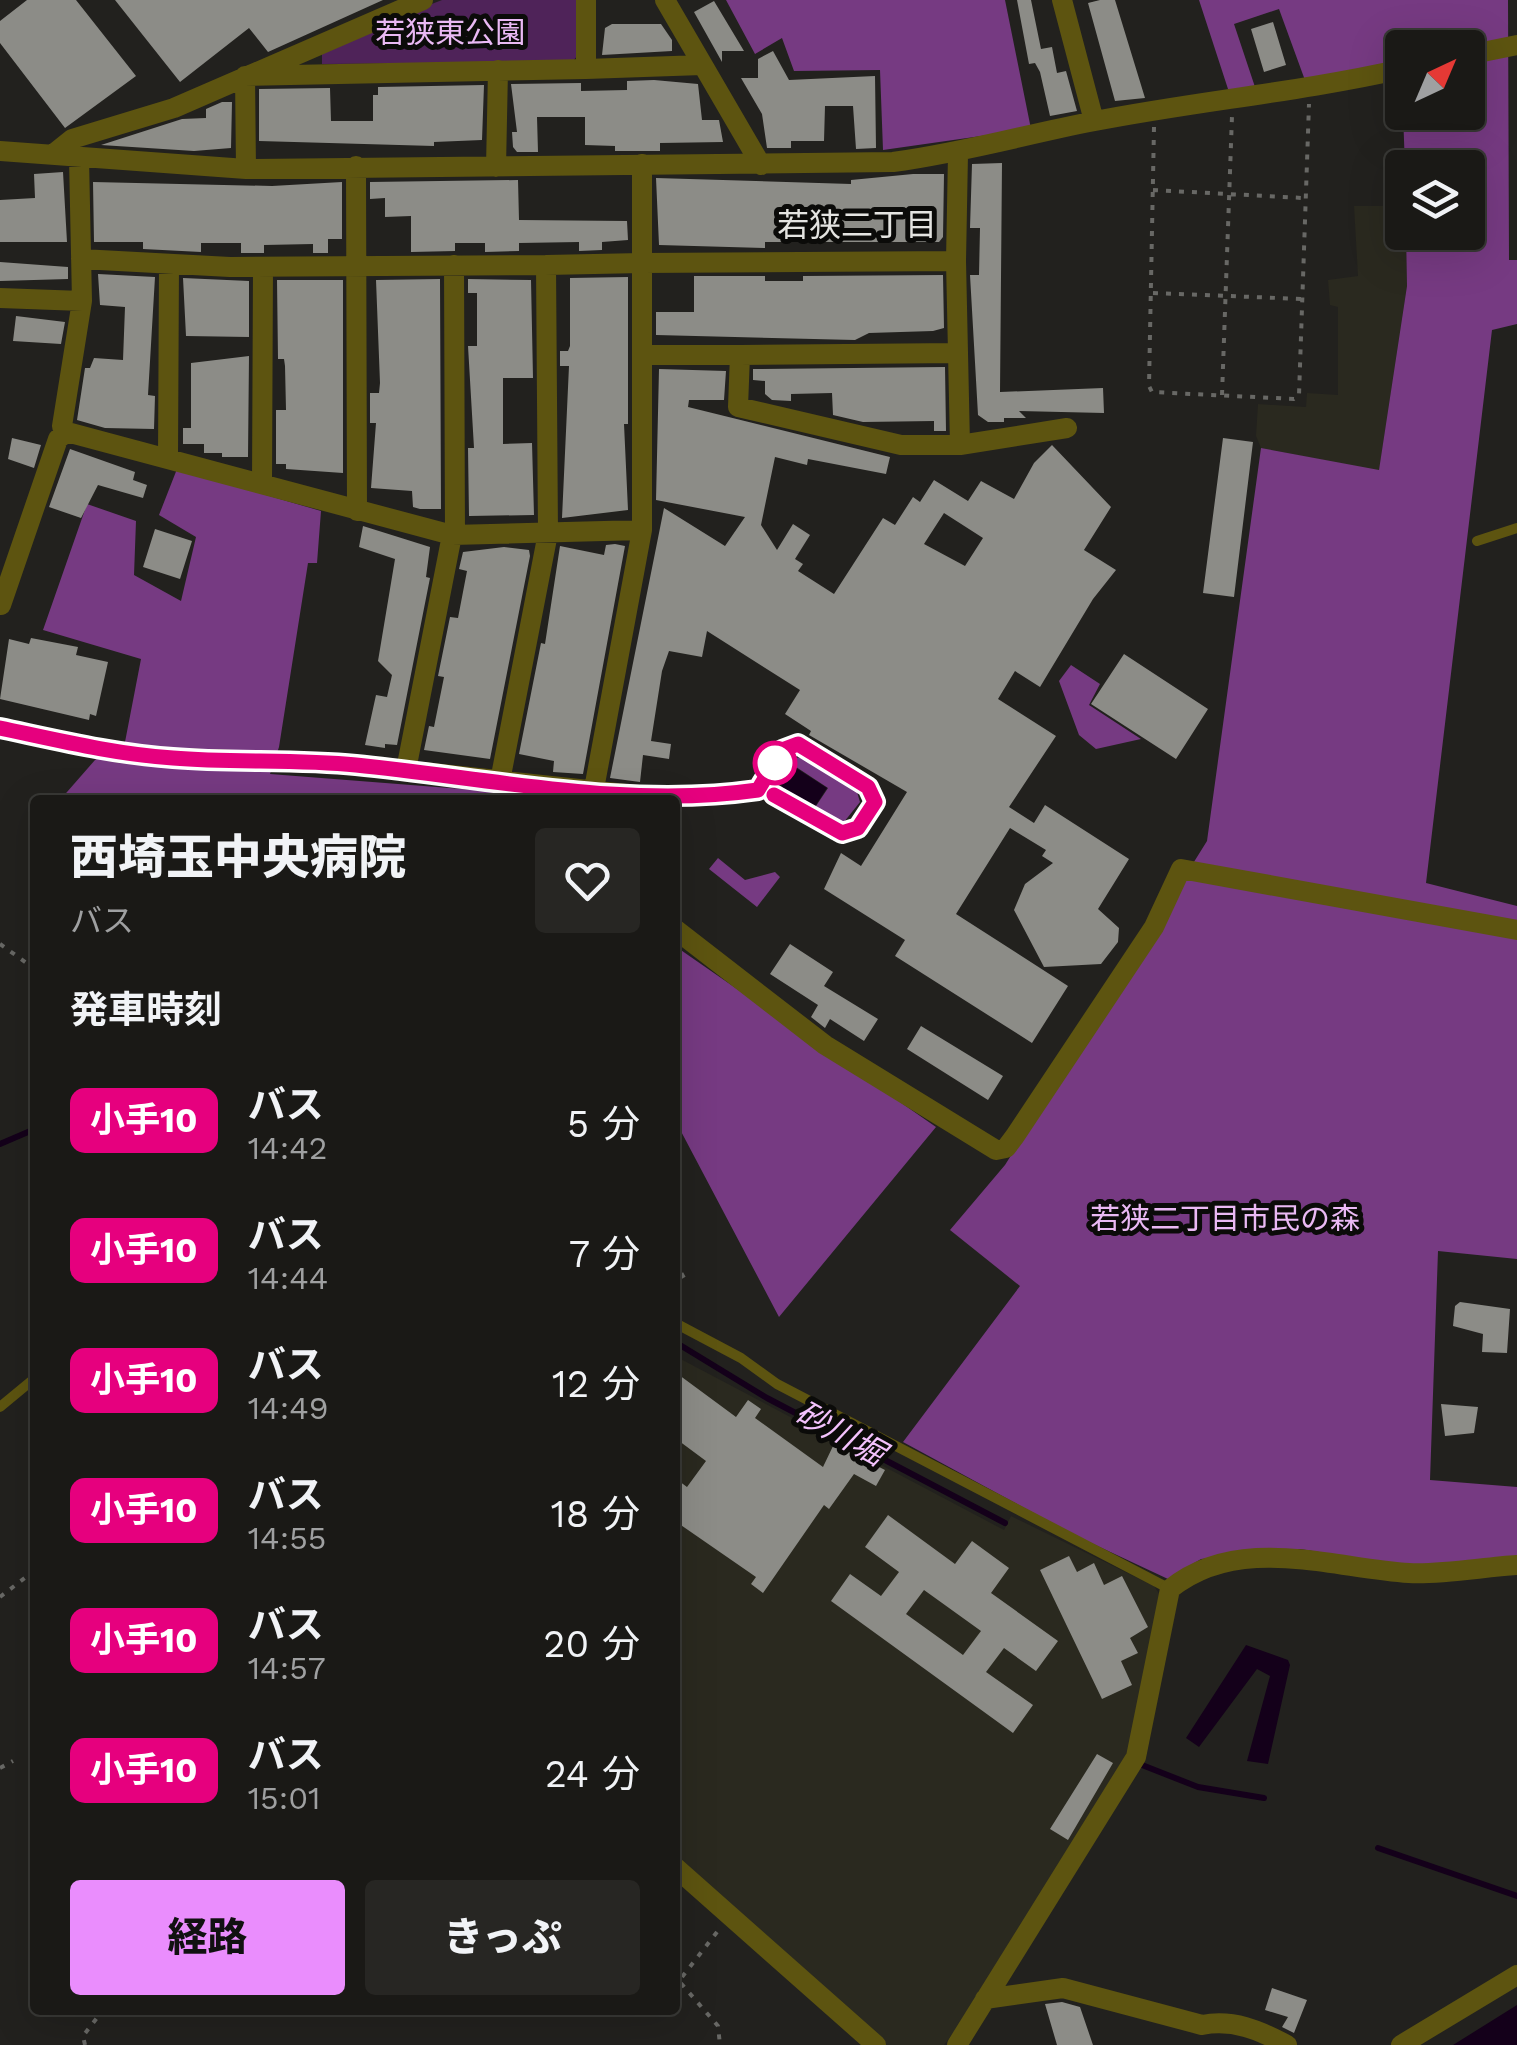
<!DOCTYPE html>
<html lang="ja">
<meta charset="utf-8">
<style>
body{margin:0;font-family:"Work Sans","Noto Sans JP",sans-serif;background:#272623;color:#f1f3f6;height:100vh;display:flex;flex-direction:column;font-size:38px;white-space:nowrap}
*{box-sizing:border-box;margin:0}
p{font-size:32px;color:#9fa0a1}
.icon{flex:none;width:55px;height:55px;fill:none;stroke:currentColor;stroke-width:2;stroke-linecap:round;stroke-linejoin:round}
.map{position:relative;flex:1;overflow:hidden}
.drawer{position:absolute;left:30px;top:795px;width:650px;height:1220px;display:flex;flex-direction:column;background:#1a1916;border-radius:10px;box-shadow:0 10px 40px #0002,0 0 0 2px #383835}
.drawer>*{flex:none}
.badge{padding:0 20px;border-radius:15px;font-size:35px;line-height:65px}
.needle{width:65px;rotate:44deg}
.tools{position:absolute;left:1385px;top:30px;display:grid;gap:20px}
.tools a{display:grid;place-items:center;width:100px;height:100px;border-radius:10px;background:#1a1916;box-shadow:0 10px 40px #0002,0 0 0 2px #383835;font-size:50px}
.map>.badge{position:absolute;translate:-50% -50%;box-shadow:0 0 0 5px #fff}
h2{padding:0 40px;font-size:38px;line-height:90px}
.round{display:grid;place-items:center;flex:none;width:105px;height:105px;border-radius:10px;background:#272623}
.overview{display:flex;align-items:center;justify-content:space-between;height:170px;padding:0 40px}
h1{font-size:48px;font-weight:800;line-height:75px}
.primary-button{display:flex;gap:20px;margin-top:auto;padding:20px 40px}
.primary-button a{flex:1;height:115px;border-radius:10px;background:#ea8dfd;color:#111;font-size:40px;font-weight:800;line-height:115px;text-align:center}
.primary-button a+a{background:#272623;color:#f1f3f6}
ul{padding:0;list-style:none}
li{display:flex;align-items:center;gap:30px;height:130px;padding:0 40px}
li div{flex:1}
li b{display:block;font-size:38px}
li em{font-style:normal}
li .badge{min-width:110px;font-weight:700;text-align:center}
.map>svg:first-child{display:block}
.built{fill:#2a291f}
.green{fill:#4f2359}
.forest{fill:#763a82}
.water{fill:#14001a}
.lines{fill:none;stroke-linecap:round;stroke-linejoin:round}
.stream{stroke:#14001a;stroke-width:6}
.building{fill:#8c8c87;fill-rule:evenodd}
.path{stroke:#686865;stroke-width:4;stroke-dasharray:5 8;stroke-linecap:butt}
.lane{stroke:#5d5410;stroke-width:10}
.street{stroke:#5d5410;stroke-width:20}
.line-casing{stroke:#fff;stroke-width:22}
.line{stroke:#e6007e;stroke-width:15}
.stop-dot{fill:#fff;stroke:#e6007e;stroke-width:5}
.labels{text-anchor:middle;dominant-baseline:central;stroke-width:10;stroke-linejoin:round;paint-order:stroke}
.park-label{font-size:30px;fill:#eab9f4;stroke:#0b0b09}
.neighbourhood-label{font-size:32px;fill:#e4e4e1;stroke:#0b0b09}
.water-label{font-size:32px;font-style:italic;fill:#f3c2fd;stroke:#0b0b09}
</style>
<div class="map">
<svg width="1517" height="2045" viewBox="0 0 1517 2045">
<rect width="100%" height="100%" fill="#22211e"/>
<path class="built" d="M1354 206H1402V232L1406 233 1407 286 1379 471 1261 448 1256 436 1258 404 1306 407 1307 393 1338 395V307L1330 305 1328 280 1358 276Z
M675 1356 1004 1530 1011 1516 1154 1586 1160 1595 1132 1748 977 2002 944 2045H883L675 1860Z"/>
<path class="green" d="M442 0H577L578 55 572 62 322 64V47Z"/>
<path class="forest" d="M726 0H1005L1031 129 883 150 880 70 794 71 782 38 755 54Z
M1199 0H1508L1509 260H1517V324L1492 330 1426 883 1517 906V1259L1438 1251 1430 1480 1517 1487V1561L1414 1567 1300 1549 1201 1559 1168 1579 1072 1534 903 1442 1020 1286 950 1230 1005 1165 1207 841 1261 448 1379 470 1407 286 1406 233 1468 232V168L1405 167 1403 113 1468 112V48H1402V82L1401 59 1306 83 1279 9 1234 24 1256 90 1228 89Z
M177 469 321 511 317 563H308L279 747 270 774 566 797 565 800H60L95 760 125 742 141 659 43 630 87 504 136 521 134 575 181 601 196 537 159 515Z
M1071 665 1100 684 1089 705 1141 739 1096 749 1079 735 1059 681Z
M804 757 857 792 860 802 844 822 814 809 828 788 790 763 794 758Z
M718 858 745 880 775 872 780 877 757 907 709 869Z
M675 946 936 1127 779 1317 675 1120Z"/>
<path class="water" d="M790 764 827 788 814 808 782 787 780 779Z
M1246 1645 1288 1660 1290 1665 1268 1764 1247 1761 1270 1676 1257 1669 1199 1747 1186 1738Z
M1517 2005V2045H1453Z"/>
<g class="lines">
<path class="stream" d="M0 1144 35 1129
M675 1342 767 1398 1005 1523
M1142 1765 1198 1787 1264 1798
M1378 1848 1517 1896"/>
</g>
<path class="building" d="M27 0H76L136 76 65 128 0 43V21Z
M115 0H383L268 52 249 28 180 82Z
M1017 0H1031L1041 49 1052 47 1057 73 1066 71 1077 111 1050 116 1040 72 1035 63 1029 64Z
M1100 0H1115L1145 98 1115 101 1088 3Z
M714 1 744 51H722V62L694 12Z
M1273 22 1286 65 1264 72 1251 29Z
M612 24H661L672 40V51L602 55 605 28Z
M773 51 789 80 875 76 876 148 856 149 853 106H825L824 141H791V148H767L762 114 741 78H758V59Z
M654 80 698 84 702 120H719L723 142 660 143V151H615V146L585 145V117H537L538 152H517L513 147 512 132H517L511 84 581 83V91L627 90V81Z
M484 85 482 140 434 142V146L259 141V89L330 88 331 121H373V95H378V87Z
M222 102H232L231 148 194 151 101 145 182 119 206 118V109Z
M1002 163 1000 392 1103 388 1104 413 1019 411 1026 418H1004V422H988L978 415 970 275H979L980 228H970L972 164Z
M63 172 67 242H0V200L35 198 34 174Z
M913 174H944L943 237 939 242H765V248L659 245 656 178 851 184V180Z
M518 180 519 220 627 221 628 240 602 242V250L579 251V242L519 243V251L485 252V243H455V251L411 252V216L385 217V198L370 199V182Z
M93 182 272 186 342 182V239H328V253H313V244L264 245V253H241V243H201V252L143 249V242H94Z
M0 262 68 267V279L0 281Z
M98 274 155 277 148 395 155 396 154 429 105 428 77 420 85 368H90L94 358 123 360 125 307 100 305Z
M943 275 944 328 933 331 869 333 855 340 656 335V312H694V276H765V281H803V276Z
M628 277V424H624L628 510 562 518 569 366H560V351H568L570 346V278Z
M183 278 249 281V337L186 336Z
M440 279 441 509H420L413 507 412 491 371 488 376 423H370V393H379L380 383 376 280Z
M468 279 531 280 533 378H503V444L532 443 534 515 469 516 468 448H474L468 346H477V293H468Z
M277 280H343V473L286 469V464H276V410H286L285 366 284 359H278Z
M16 316 65 322 61 344 13 341Z
M249 356 248 457H222V453H204V444H183V428H191V363Z
M945 367 946 431H934V421L863 422 833 415 832 393 791 394V401L772 400 765 394V381L753 380V369Z
M659 369 726 371 724 400H689L688 407 890 457 886 474 808 459 807 465 775 457 761 525 777 550 793 524 810 535 795 559 803 564 798 571 834 594 883 518 895 525 913 497 920 502 934 480 968 501 981 481 1014 499 1034 463 1052 445 1111 507 1084 550 1116 570 1093 599 1040 687 1015 671 998 699 1056 736 1009 807 1034 823 1045 805 1129 859 1098 909 1119 928 1118 942 1101 964 1044 967 1014 910 1025 884 1053 863 1042 856 1046 850 1010 828 956 914 1068 986 1032 1043 895 956 905 940 824 889 841 853 861 866 907 792 809 735 811 731 785 714 800 690 707 631 702 657 669 651 662 671 651 741 671 744 669 759 643 755 640 782 610 778 664 508 725 546 745 517 656 500ZM944 513 983 538 965 566 924 544Z
M12 438 41 445 34 468 8 459Z
M1223 438 1253 442 1234 597 1203 593Z
M70 449 135 472 133 480 147 485 143 498 98 485 81 518 49 507Z
M363 526 430 547 426 577 430 578 397 745 385 744V748L365 745 376 695 387 697 392 675 378 661 395 559 359 547Z
M155 529 192 541 180 579 143 567Z
M615 544 625 546 583 774 553 772 554 761 519 754 541 643 545 644 560 546 604 555 606 545Z
M504 547 529 550 530 556 490 759 424 750 429 726 434 727 444 677 438 676 450 617 458 618 467 571 459 569 463 552Z
M31 638 78 647 76 655 108 662 96 716 90 714 89 720 0 699 9 639 29 644Z
M1124 654 1208 709 1176 759 1091 704Z
M790 944 833 972 824 986 878 1019 864 1041 830 1019 825 1028 811 1017 818 1005 770 974Z
M921 1026 1003 1076 988 1100 907 1049Z
M1460 1302 1510 1309 1507 1353 1482 1352 1483 1334 1453 1326 1455 1306Z
M675 1372 736 1417 748 1400 761 1409 755 1418 823 1467 834 1444 885 1470 876 1486 854 1474 829 1509 824 1505 763 1593 751 1584 756 1577 675 1521V1478L687 1487 706 1461 675 1438Z
M1441 1404 1478 1407 1474 1433 1445 1436Z
M888 1515 955 1564 972 1541 1009 1568 991 1593 1058 1641 1036 1671 1004 1648 986 1672 1033 1705 1013 1733 831 1601 850 1574 881 1596 899 1572 865 1547ZM924 1590 981 1631 963 1655 906 1614Z
M1069 1556 1077 1572 1094 1563 1104 1585 1122 1576 1148 1627 1130 1638 1138 1653 1121 1661 1132 1685 1102 1699 1040 1570Z
M1097 1754 1113 1763 1068 1840 1050 1829Z
M1272 1988 1307 2000 1294 2033 1282 2027 1288 2017 1265 2010Z
M1062 2002 1080 2007 1093 2045H1057L1045 2004Z"/>
<g class="lines">
<path class="path" d="M1154 127 1149 386 1152 392 1294 399 1299 395 1309 104
M1153 190 1303 198
M1153 293 1303 299
M1222 395 1232 116
M0 944 35 969
M675 1262 684 1278
M0 1597 35 1570
M0 1768 13 1761
M717 1932 679 1981 718 2026 720 2045
M85 2045 83 2036 103 2010"/>
<path class="lane" d="M1477 541 1517 528
M644 796H719L758 790 842 833 858 828 875 802 869 787 798 743 782 750 758 790
M675 1323 741 1358 777 1384 1170 1589
M0 1407 35 1378"/>
<path class="street" d="M586 0V69L702 65
M665 0 761 165
M1062 0 1094 121
M1468 55 1517 45
M0 151 246 169 893 162C962 153 1027 134 1095 121 1197 101 1300 92 1402 69
M52 155 72 139 174 108 423 0
M79 158 82 301 62 426 67 432 452 535 642 530
M356 166 357 511
M496 167 498 70
M246 169 245 76 586 69
M81 259 230 267 546 265
M454 265 455 535
M0 298 82 301
M643 355H740L738 407 901 445H960L956 261
M740 355 958 353
M960 445 1067 428
M168 457 169 265
M262 483 263 267
M1 605 58 439 67 432
M0 728 115 752 172 758 350 764 644 796 643 800
M406 770 452 535
M500 781 548 533 546 265 642 263V164
M594 789 642 530V263L956 261 958 154
M675 929 825 1045 996 1150 1006 1148 1015 1136 1154 927 1181 869 1517 930
M675 1867 876 2045
M985 1999 1063 1988 1202 2025C1233 2019 1259 2030 1287 2045
M957 2045 1136 1757 1170 1589C1239 1533 1331 1568 1409 1573 1440 1575 1484 1567 1517 1565
M1401 2045 1517 1975"/>
</g>
<g class="lines">
<g class="line-casing">
<path id="line" d="M0 728C57 740 114 754 173 758 234 763 295 759 356 765 488 778 626 809 758 790L782 750 798 744 868 787 875 802 858 828 842 833 774 795"/>
</g>
<use href="#line" class="line"/>
</g>
<circle class="stop-dot" cx="775" cy="763" r="20"/>
<g class="labels">
<g class="park-label">
<text x="450" y="32">若狭東公園</text>
<text x="1225" y="1218">若狭二丁目市民の森</text>
</g>
<g class="neighbourhood-label">
<text x="857" y="225">若狭二丁目</text>
</g>
<g class="water-label">
<text transform="translate(840 1433) rotate(29)">砂川堀</text>
</g>
</g>
</svg>
<div class="tools">
<a><svg class="needle" viewBox="-14 -14 28 28"><path d="M0-13l5 13h-10z" fill="#e53935"/><path d="M0 13l5-13h-10z" fill="#9fa0a1"/></svg></a>
<a><svg class="icon" aria-label="layers" viewBox="0 0 24 24"><path d="M12 4l9 5-9 5-9-5zM3 14l9 5 9-5"/></svg></a>
</div>
<section class="drawer">
<div class="overview"><div><h1>西埼玉中央病院</h1><p>バス</p></div><a class="round"><svg class="icon" aria-label="heart" viewBox="0 0 24 24"><path d="M12 20l-8-8c-3-5 5-10 8-4 3-6 11-1 8 4z"/></svg></a></div>
<h2>発車時刻</h2>
<ul>
<li><span class="badge" style="background:#e6007e;color:#fff">小手10</span><div><b>バス</b><p>14:42</p></div><em>5 分</em></li>
<li><span class="badge" style="background:#e6007e;color:#fff">小手10</span><div><b>バス</b><p>14:44</p></div><em>7 分</em></li>
<li><span class="badge" style="background:#e6007e;color:#fff">小手10</span><div><b>バス</b><p>14:49</p></div><em>12 分</em></li>
<li><span class="badge" style="background:#e6007e;color:#fff">小手10</span><div><b>バス</b><p>14:55</p></div><em>18 分</em></li>
<li><span class="badge" style="background:#e6007e;color:#fff">小手10</span><div><b>バス</b><p>14:57</p></div><em>20 分</em></li>
<li><span class="badge" style="background:#e6007e;color:#fff">小手10</span><div><b>バス</b><p>15:01</p></div><em>24 分</em></li>
</ul>
<div class="primary-button"><a>経路</a><a>きっぷ</a></div>
</section>
</div>
